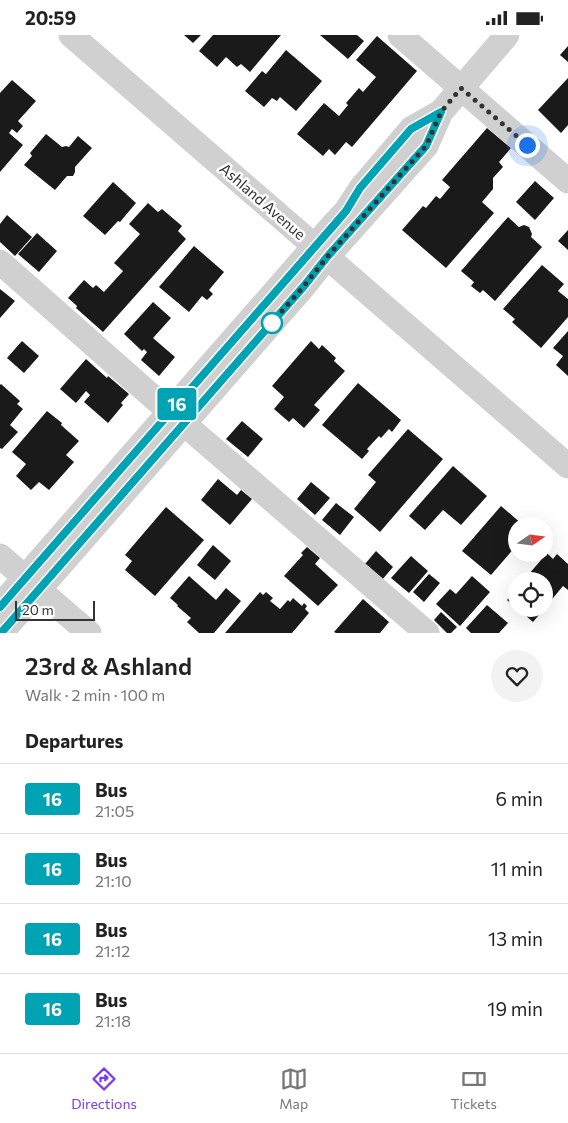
<!DOCTYPE html>
<meta charset="utf-8">
<style>
body{margin:0;font-family:Commissioner,sans-serif;background:#f2f2f2;color:#222;height:100vh;display:flex;flex-direction:column;font-size:19px;white-space:nowrap}
*{box-sizing:border-box;margin:0}
p{font-size:16px;color:#767676}
.icon{flex:none;width:28px;height:28px;fill:none;stroke:currentColor;stroke-width:2;stroke-linecap:round;stroke-linejoin:round}
.map{position:relative;height:598px;overflow:hidden}
.sheet{display:flex;flex-direction:column;background:#fff;flex:1}
.sheet>*{flex:none}
.badge{padding:0 10px;border-radius:4px;font-size:18px;line-height:32px}
.needle{width:32px;rotate:76deg}
.buttons{position:absolute;left:508px;top:482px;display:grid;gap:10px}
.buttons a{display:grid;place-items:center;width:45px;height:45px;border-radius:50%;background:#fff;box-shadow:0 5px 20px #0002;font-size:25px}
.scale{position:absolute;left:15px;bottom:12px;width:80px;box-sizing:border-box;padding-left:5px;border:2px solid #333;border-top:0;font-size:14px;line-height:18px;white-space:nowrap;color:#333;-webkit-text-stroke:4px #fff;paint-order:stroke}
.you{position:absolute;width:25px;height:25px;margin:-12px;border:4px solid #fff;border-radius:50%;background:#1a73e8;box-shadow:0 0 0 8px #1a73e833}
.map>.badge{position:absolute;translate:-50% -50%;box-shadow:0 0 0 2px #fff}
h2{padding:0 25px;font-size:19px;line-height:45px}
.round{display:grid;place-items:center;flex:none;width:52px;height:52px;border-radius:26px;background:#f2f2f2}
.summary{display:flex;align-items:center;justify-content:space-between;height:85px;padding:0 25px}
h1{font-size:24px;font-weight:600;line-height:38px}
ul{padding:0;list-style:none}
li{display:flex;align-items:center;gap:15px;height:70px;padding:0 25px;border-top:1px solid #e0e0e0}
li div{flex:1}
li b{display:block;font-size:19px}
li em{font-style:normal}
li .badge{min-width:55px;font-weight:700;text-align:center}
.status{display:flex;justify-content:space-between;align-items:center;height:35px;padding:0 25px;background:#fff;direction:ltr}
.status svg{height:14px;fill:currentColor}
.tab-bar{display:flex;justify-content:space-around;align-items:center;height:70px;border-top:1px solid #e0e0e0;background:#fff;font-size:14px;color:#767676}
.tab-bar a{display:grid;justify-items:center;gap:2px}
.tab-bar .on{color:#7c3aed}
.map>svg:first-child{display:block}
.building{fill:#1a1a1a}
.lines{fill:none;stroke-linecap:round;stroke-linejoin:round}
.minor{stroke:#d0d0d0;stroke-width:25}
.line-casing{stroke:#fff;stroke-width:11}
.line{stroke:#00a3b4;stroke-width:8}
.walk{stroke:#333;stroke-width:5;stroke-dasharray:0 9}
.stop-dot{fill:#fff;stroke:#00a3b4;stroke-width:2.5}
.labels{text-anchor:middle;dominant-baseline:central;stroke-width:5;stroke-linejoin:round;paint-order:stroke}
.street-label{font-size:15px;fill:#333;stroke:#fff}
</style>
<div class="status"><b>20:59</b><svg viewBox="0 0 49 12"><path d="M0 12V9h3v3zM5 12V6h3v6zM10 12V3h3v9zM15 12V0h3v12zM26 1h20v11H26zM47 4h2v5h-2z"/></svg></div>
<div class="map">
<svg width="568" height="598" viewBox="0 0 568 598">
<rect width="100%" height="100%" fill="#fff"/>
<path class="building" d="M184 0H201L193 8Z
M213 0H281L250 37 241 29 237 32 226 22 217 32 199 16Z
M320 0H357L364 6 348 24Z
M377 1 417 36 352 112 346 107 335 120 329 114 323 121 297 99 324 68 339 81 348 70 346 68 359 53 363 57 376 42 356 25Z
M568 11V27L560 20Z
M286 15 322 46 296 76 280 62 277 66 272 63 264 72 245 56 262 36 266 39Z
M568 43V90L561 98 538 75Z
M12 45 36 66 18 86 23 91 17 98 12 94 9 98 23 110 0 137V58Z
M487 93 511 113 499 127 503 132 493 143V154L482 167 494 178 446 233 402 195 423 171 426 173 436 161 440 164 450 152 442 145Z
M46 99 62 112 66 111 69 112 78 101 92 113 75 132V137L73 141H67L55 155 24 130 32 121 30 118Z
M535 146 554 163 535 185 516 167Z
M113 147 136 168 120 187 118 186 105 200 83 181Z
M148 168 158 177 162 174 182 191 178 196 186 204 103 297 76 273 77 271 68 263 84 245 93 253 96 250 104 257 123 236 114 228 140 199 129 189Z
M7 180 32 202 15 221 0 207V189Z
M508 182 519 192 524 190 529 192 532 199 531 202 542 212 495 266 483 255 480 258 471 251 474 247 461 236Z
M568 195V215L558 206Z
M37 198 57 216 39 237 18 219Z
M194 211 224 237 209 255 213 259 207 265 202 261 189 277 159 252Z
M542 230 564 249 558 256 568 264V282L541 313 512 287 515 284 503 274Z
M0 254 15 266 0 283Z
M153 267 171 283 153 303 175 322 159 341 141 325 147 317 144 314 142 316 124 299Z
M568 296V341L556 330 563 321 553 313Z
M22 306 39 321 24 338 7 323Z
M311 306 319 314 322 310 336 323 334 326 345 336 314 370 320 375 304 393 293 383 289 387 274 374 284 362 272 351Z
M86 324 107 343 108 341 129 359 121 368 123 370 108 388 84 367 90 360 86 356 76 368 60 354Z
M358 348 401 385 392 397 389 394 381 403 379 401 367 414 369 416 362 424 322 390Z
M1 349 20 366 17 369 23 374 10 390 18 397 2 414 0 413V350Z
M47 376 62 388 61 390 79 406 66 420 74 427 49 455 39 447 31 455 16 441 26 429 12 417Z
M242 386 263 404 248 422 226 404Z
M408 394 443 424 380 497 354 474 376 447 368 440Z
M453 431 487 461 461 490 443 475 425 495 409 481Z
M218 444 237 460 241 455 252 464 230 490 201 465Z
M311 447 330 463 315 480 297 464Z
M336 468 354 482 340 500 322 485Z
M501 471 522 489 520 491H516V496L512 501 516 505V511L491 540 462 516Z
M166 472 204 505 155 561 125 535 132 526 125 520Z
M213 510 231 526 215 545 197 530Z
M307 512 320 523 315 529 338 550 318 571 284 541 303 520 301 518Z
M376 516 393 532 382 545 365 529Z
M547 518 553 524 557 519 568 529V555L563 551 533 587 518 574H544V546H523Z
M411 521 428 536 409 558 391 543Z
M429 539 440 548 424 567 413 557Z
M189 541 216 565 226 553 241 566 214 598H199L187 587 191 583 177 571 178 570 170 563Z
M472 541 490 557 460 591 436 569 450 554 456 559Z
M516 554V573L507 565Z
M260 557 263 560 266 557 273 563 270 566 280 574 288 565 290 567 293 563 302 571 304 568 307 571 305 574 309 578 292 598H225Z
M363 564 389 587 380 598H336L334 597Z
M487 570 508 588 499 598H471L466 593Z
M441 577 457 592 451 598H447L434 585Z"/>
<g class="lines">
<path class="minor" d="M71 0 568 431
M400 0 568 146
M0 227 154 363 427 598
M0 521 89 598
M0 571 333 190 346 176 361 153 411 94 441 77
M1 598 304 251 327 222 426 111 441 77 507 0"/>
</g>
<g class="lines">
<g class="line-casing">
<path id="line" d="M0 572 334 190 346 176 360 153 411 94 441 77 426 111 327 222 304 251 1 598"/>
</g>
<use href="#line" class="line"/>
<path class="walk" d="M272 288 268 292 304 251 327 222 426 111 441 77 461 53 527 110"/>
</g>
<circle class="stop-dot" cx="272" cy="288" r="10"/>
<g class="labels">
<g class="street-label">
<text transform="translate(263 166) rotate(41)">Ashland Avenue</text>
</g>
</g>
</svg>
<div class="buttons">
<a><svg class="needle" viewBox="-14 -14 28 28"><path d="M0-13l5 13h-10z" fill="#e53935"/><path d="M0 13l5-13h-10z" fill="#767676"/></svg></a>
<a><svg class="icon" aria-label="locate" viewBox="0 0 24 24"><circle cx="12" cy="12" r="6"/><path d="M12 2v4M12 18v4M2 12h4M18 12h4"/></svg></a>
</div>
<div class="scale">20 m</div>
<div class="you" style="left:527px;top:110px"></div>
<b class="badge" style="left:177px;top:369px;background:#00a3b4;color:#fff">16</b>
</div>
<section class="sheet">
<div class="summary"><div><h1>23rd &amp; Ashland</h1><p>Walk · 2 min · 100 m</p></div><a class="round"><svg class="icon" aria-label="heart" viewBox="0 0 24 24"><path d="M12 20l-8-8c-3-5 5-10 8-4 3-6 11-1 8 4z"/></svg></a></div>
<h2>Departures</h2>
<ul>
<li><span class="badge" style="background:#00a3b4;color:#fff">16</span><div><b>Bus</b><p>21:05</p></div><em>6 min</em></li>
<li><span class="badge" style="background:#00a3b4;color:#fff">16</span><div><b>Bus</b><p>21:10</p></div><em>11 min</em></li>
<li><span class="badge" style="background:#00a3b4;color:#fff">16</span><div><b>Bus</b><p>21:12</p></div><em>13 min</em></li>
<li><span class="badge" style="background:#00a3b4;color:#fff">16</span><div><b>Bus</b><p>21:18</p></div><em>19 min</em></li>
</ul>
</section>
<nav class="tab-bar">
<a class="on"><svg class="icon" aria-label="directions" viewBox="0 0 24 24"><path d="M12 3l9 9-9 9-9-9zM9 14v-3h6M13 9l2 2-2 2"/></svg>Directions</a>
<a><svg class="icon" aria-label="map" viewBox="0 0 24 24"><path d="M3 6l6-2 6 2 6-2v14l-6 2-6-2-6 2zM9 4v14M15 6v14"/></svg>Map</a>
<a><svg class="icon" aria-label="tickets" viewBox="0 0 24 24"><path d="M3 7h18v10H3zM15 7v10"/></svg>Tickets</a>
</nav>
